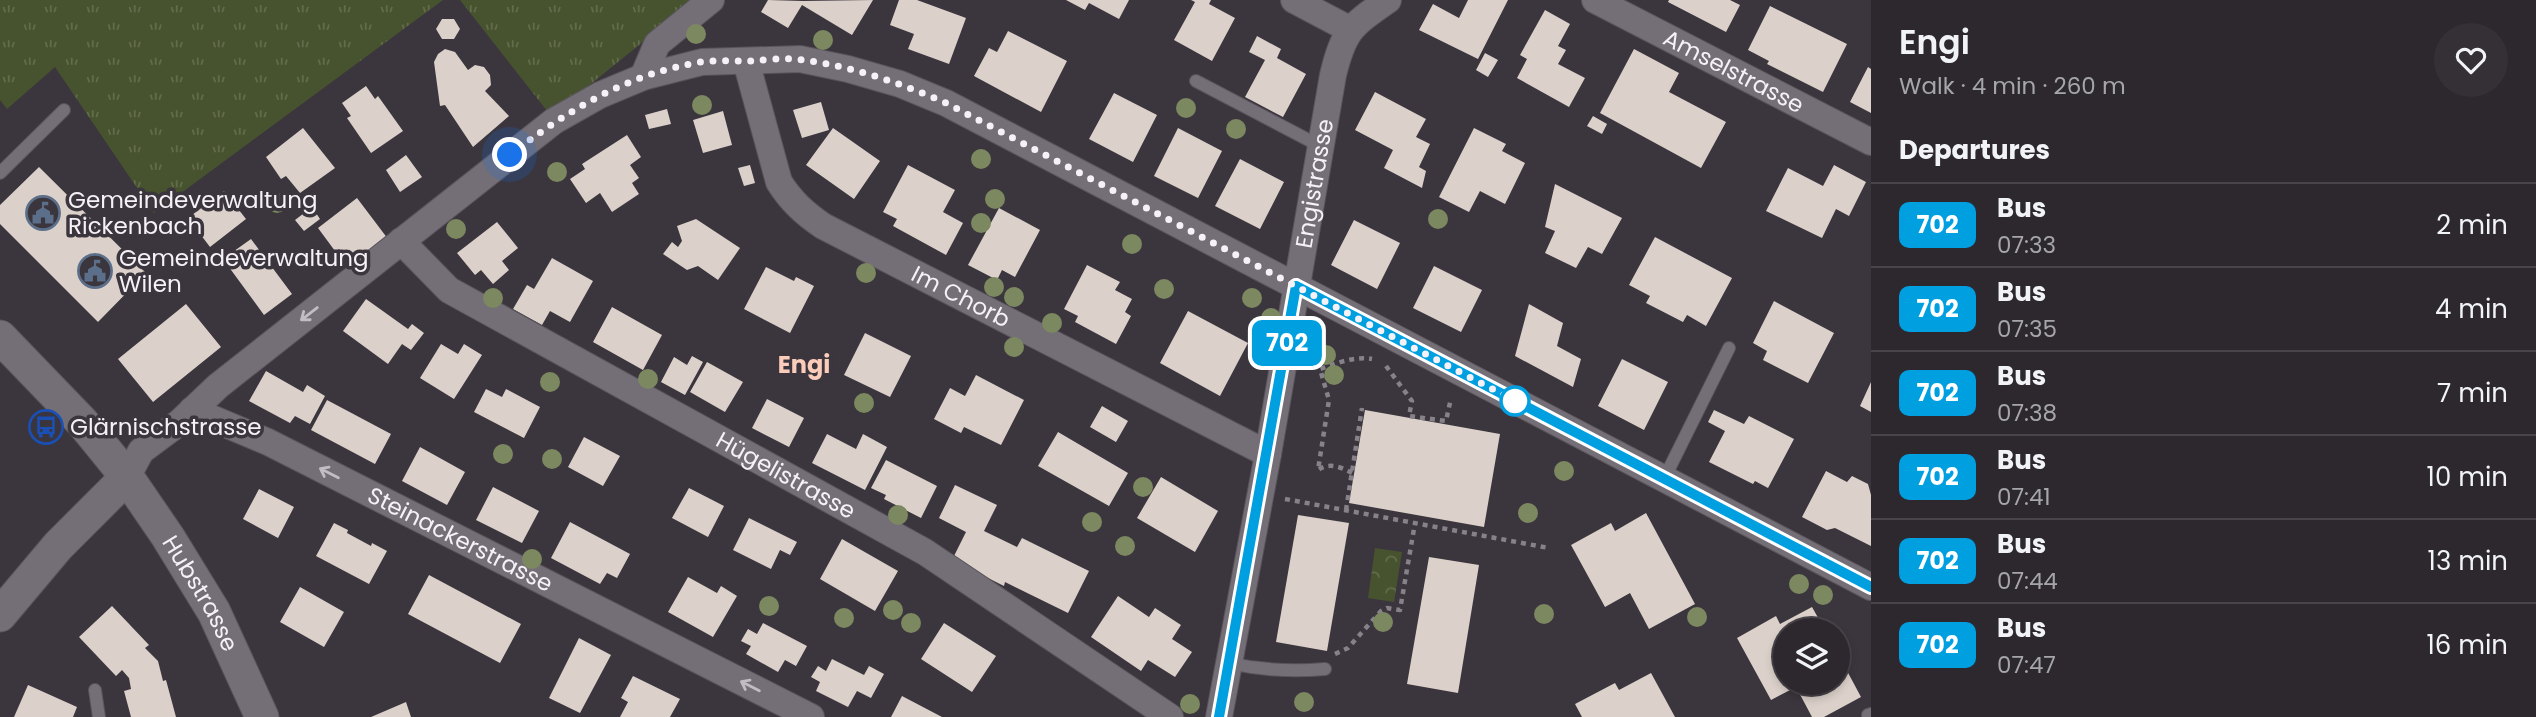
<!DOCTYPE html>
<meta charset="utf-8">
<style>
body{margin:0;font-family:Poppins,sans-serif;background:#343036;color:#f1f3f6;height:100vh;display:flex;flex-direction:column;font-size:26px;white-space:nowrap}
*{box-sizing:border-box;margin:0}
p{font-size:23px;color:#a6a6aa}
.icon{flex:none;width:38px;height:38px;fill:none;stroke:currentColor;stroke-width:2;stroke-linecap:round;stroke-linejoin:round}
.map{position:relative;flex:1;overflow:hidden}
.panel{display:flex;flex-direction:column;background:#2c282e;width:665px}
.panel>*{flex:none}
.badge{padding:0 14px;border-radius:10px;font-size:24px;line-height:46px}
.fabs{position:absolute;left:1773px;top:618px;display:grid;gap:14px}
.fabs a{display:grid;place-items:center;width:77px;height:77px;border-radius:50%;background:#2c282e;box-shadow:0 4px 10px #0003,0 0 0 2px #48444a;font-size:35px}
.you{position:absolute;width:35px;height:35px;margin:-18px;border:5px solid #fff;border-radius:50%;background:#1a73e8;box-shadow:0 0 0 10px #1a73e833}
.map>.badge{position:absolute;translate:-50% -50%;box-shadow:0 0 0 4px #fff}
h2{padding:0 28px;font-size:26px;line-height:63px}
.round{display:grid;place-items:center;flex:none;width:74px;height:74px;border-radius:37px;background:#343036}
.head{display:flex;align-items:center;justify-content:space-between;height:119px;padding:0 28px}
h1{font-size:33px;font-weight:600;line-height:52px}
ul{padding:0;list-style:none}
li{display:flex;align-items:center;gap:21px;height:84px;padding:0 28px;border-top:2px solid #48444a}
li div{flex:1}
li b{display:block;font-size:26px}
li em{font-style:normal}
li .badge{min-width:77px;font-weight:700;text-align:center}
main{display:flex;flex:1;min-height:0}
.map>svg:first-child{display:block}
.grass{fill:url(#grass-tufts)}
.forest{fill:url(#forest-crowns)}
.building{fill:#dbd1ca}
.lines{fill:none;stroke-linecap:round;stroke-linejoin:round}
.service-casing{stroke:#59545b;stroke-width:14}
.minor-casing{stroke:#59545b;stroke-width:28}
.tertiary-casing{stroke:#59545b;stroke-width:35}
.path{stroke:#878289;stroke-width:4.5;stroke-dasharray:5 5;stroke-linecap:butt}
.service{stroke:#746e76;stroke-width:12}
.minor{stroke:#746e76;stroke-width:26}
.tertiary{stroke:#746e76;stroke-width:33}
.tree{fill:#7c8860}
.oneway{stroke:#c1bdc3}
.line-casing{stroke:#fff;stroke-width:16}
.line{stroke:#009fe0;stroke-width:10}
.walk{stroke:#f5f1f6;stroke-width:7;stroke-dasharray:0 12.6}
.stop-dot{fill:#fff;stroke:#009fe0;stroke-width:3.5}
.labels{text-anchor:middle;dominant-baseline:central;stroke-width:7;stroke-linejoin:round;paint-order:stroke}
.street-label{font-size:23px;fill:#f5f1f6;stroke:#3b353d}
.poi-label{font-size:23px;fill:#f5f1f6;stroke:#3b353d;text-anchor:start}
.neighbourhood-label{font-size:24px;font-weight:bold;fill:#fcccbb;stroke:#3b353d}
</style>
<main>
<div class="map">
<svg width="1871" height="717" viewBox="0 0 1871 717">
<defs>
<pattern id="grass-tufts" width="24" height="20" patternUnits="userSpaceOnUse" patternTransform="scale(1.75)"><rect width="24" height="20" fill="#47532e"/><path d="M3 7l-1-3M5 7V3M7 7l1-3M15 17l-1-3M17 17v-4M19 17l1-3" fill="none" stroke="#626c4d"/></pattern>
<pattern id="forest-crowns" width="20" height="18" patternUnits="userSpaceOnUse" patternTransform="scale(1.75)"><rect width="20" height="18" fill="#47532e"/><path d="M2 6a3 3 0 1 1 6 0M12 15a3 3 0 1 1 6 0" fill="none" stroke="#626c4d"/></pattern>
</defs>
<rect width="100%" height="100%" fill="#3b353d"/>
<path class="grass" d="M0 0H443L154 213 55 67 7 109 0 100Z
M460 0H695L551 116Z"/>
<path class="forest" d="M1375 548 1402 552 1394 602 1368 598Z"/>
<path class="building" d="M768 0 803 1 873 0 852 35 802 5 788 28 761 12Z
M899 0H917L966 18 949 64 908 49 914 34 890 25Z
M1066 0H1129L1119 19 1089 3 1085 10Z
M1191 0H1211L1209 4 1235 18 1212 61 1174 40 1195 2Z
M1468 0H1508L1478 59 1419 30 1433 4 1459 18Z
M1669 0H1730L1740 5 1726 32 1668 2Z
M1770 6 1847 44 1823 92 1767 64 1769 61 1748 50Z
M1545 10 1570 24 1558 46 1566 50 1558 64 1585 78 1569 107 1517 78 1527 59 1520 55Z
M442 19H454L460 29 454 39H442L436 29Z
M1008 31 1067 61 1041 112 974 76 989 48 997 52Z
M1257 36 1281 49 1277 58 1306 74 1283 117 1245 97 1265 60 1249 52Z
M445 49 455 52 468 70 475 65 484 67 490 75 491 85 485 91 509 116 473 147 445 105 440 106 434 62 438 54Z
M1634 49 1679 73 1669 92 1726 122 1701 168 1600 113Z
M1485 53 1498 60 1488 77 1476 70Z
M1868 67 1871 69V113L1850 102Z
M366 86 375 99 378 96 403 131 371 153 347 118 351 116 342 103Z
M1375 92 1426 119 1416 137 1430 144 1419 167 1426 171 1422 188 1384 168 1393 150 1355 130Z
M1114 93 1157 115 1133 162 1089 139Z
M821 102 829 130 802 138 793 110Z
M667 109 671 124 649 129 645 115Z
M723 111 732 145 703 153 693 120Z
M1593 116 1607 124 1602 134 1587 126Z
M303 128 335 168 300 193 286 176 281 179 266 157Z
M833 128 880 161 854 199 806 165Z
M1178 128 1222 151 1198 198 1154 176Z
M1474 128 1506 144 1502 151 1525 163 1505 204 1480 191 1469 212 1439 197Z
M627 135 641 157 630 165 639 178 632 183 639 194 612 212 600 193 586 203 570 179 585 169 582 164Z
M406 155 422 177 400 192 386 170Z
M1240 159 1284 182 1260 229 1215 206Z
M750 165 755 183 744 186 738 168Z
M908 165 955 190 943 212 963 223 946 255 893 226 897 219 883 212Z
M1834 165 1866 182 1849 216 1836 209 1822 238 1766 211 1788 168 1823 186Z
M39 167 146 273 98 322 0 224V205Z
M1555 184 1622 218 1602 254 1588 247 1576 268 1545 253 1555 231 1545 227Z
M224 191 246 219 210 247 188 218Z
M357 198 388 239 352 266 339 249 335 251 318 228Z
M312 207 320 219 304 231 295 220Z
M999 208 1040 230 1015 277 1002 270 997 280 968 265Z
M696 219 740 248 718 280 698 266 687 270 663 254 672 242 678 247 682 241 677 226Z
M1354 220 1400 243 1377 289 1331 265Z
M497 222 518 248 502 261 509 270 493 284 481 270 475 275 457 253Z
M1655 237 1732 278 1706 326 1687 315 1683 322 1646 303 1650 296 1629 285Z
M251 239 292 294 264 315 223 259Z
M552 258 593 281 570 322 550 311 542 325 513 309 527 285 534 289Z
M1087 265 1120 282 1115 290 1132 299 1125 312 1131 316 1116 344 1075 322 1078 316 1064 309Z
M1434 266 1482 290 1461 332 1413 308Z
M766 267 794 281 796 277 814 286 790 333 744 309Z
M366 299 408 329 412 324 424 333 411 350 402 344 388 364 343 331Z
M1774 301 1834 333 1808 383 1763 360 1767 351 1753 343Z
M186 304 221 347 153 402 118 359Z
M1529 304 1563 323 1557 346 1581 359 1573 387 1515 356Z
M612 307 662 335 643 370 593 342Z
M1188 311 1248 343 1220 396 1160 363Z
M865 333 911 356 890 397 844 375Z
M441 344 458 354 464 344 482 355 454 399 420 378Z
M692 356 703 362 685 395 661 382 674 357 687 365Z
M1622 359 1668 382 1644 430 1598 406Z
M707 362 743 382 725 412 690 392Z
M266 371 303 392 307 385 325 396 310 424 295 416 290 423 249 401Z
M976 375 1024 400 1001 445 964 427 961 433 934 419 950 388 965 396Z
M1871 382V412L1860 406Z
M486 389 502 397 506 389 540 407 524 438 474 412Z
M767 399 804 418 789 447 752 428Z
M327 400 391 434 375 464 311 430Z
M1102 406 1128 421 1116 442 1090 427Z
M1365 410 1500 434 1484 527 1349 503Z
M1714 410 1744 424 1749 416 1794 439 1768 488 1755 481 1753 484 1709 462 1725 431 1708 422Z
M1058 432 1128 473 1109 506 1038 466Z
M827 434 856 449 863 434 887 447 865 490 812 463Z
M584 437 620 456 603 486 568 467Z
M420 447 465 472 447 505 402 481Z
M886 460 937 486 921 518 884 499 886 495 871 488Z
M1826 471 1847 482 1852 476 1868 484 1871 495V546L1835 528 1827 530 1802 517Z
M1161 477 1218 511 1195 552 1137 518Z
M955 485 997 505 984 531 1017 547 1022 538 1089 571 1068 613 1005 582 1004 586 952 560 966 532 939 518Z
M493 487 539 511 522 543 476 520Z
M689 488 724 506 708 537 672 518Z
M259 489 294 507 278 538 243 519Z
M1646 513 1695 604 1649 629 1630 593 1605 607 1571 545 1611 523 1615 531Z
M1298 515 1349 523 1327 651 1276 642Z
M749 518 797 542 790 555 780 550 771 569 733 550Z
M570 522 630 554 617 578 607 573 600 584 551 558Z
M334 523 348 530 347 533 371 546 372 543 387 551 369 584 316 556Z
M842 539 898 571 875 611 820 579Z
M1429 557 1479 565 1458 693 1407 684Z
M429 575 521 624 500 663 408 614Z
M688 577 717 593 721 586 737 596 713 637 668 612Z
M300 587 344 612 324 647 280 622Z
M1118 596 1149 617 1155 608 1181 625 1172 639 1192 652 1175 677 1148 660 1141 671 1091 637Z
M112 606 149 645 145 648 158 661 163 681 166 680 176 717H131L124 691 131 689 129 678 122 670 116 676 79 637Z
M1812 607 1825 630H1785V682H1838V654L1861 697 1824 717H1812L1796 687 1771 700 1737 638 1776 616 1780 624Z
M763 623 807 646 796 666 785 660 778 672 746 654 751 646 741 641 748 629 757 634Z
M944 623 996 656 972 692 921 659Z
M579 638 611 655 580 713 549 698Z
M832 659 864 675 869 666 884 674 871 698 857 691 848 707 816 691 820 682 811 677 818 666 826 671Z
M1651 673 1675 717H1582L1575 704 1615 683 1619 690Z
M633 676 680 699 670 717H620L628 702 621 698Z
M28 685 77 707 73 717H14Z
M902 696 942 717H891Z
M406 702 411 717H371Z"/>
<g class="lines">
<g class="service-casing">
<path id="service" d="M1196 81 1320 146
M0 173 64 110
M1664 479 1729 348
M1228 663C1261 670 1292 672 1325 669
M95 690 99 717
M1868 715 1871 714"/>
</g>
<g class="minor-casing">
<g id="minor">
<path d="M1294 0 1349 29"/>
<path id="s1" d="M1595 0 1871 142"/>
<path id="s2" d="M746 61 779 182C791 201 804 213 823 226L1268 454"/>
<path d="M643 77 657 44 711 0"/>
<path id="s3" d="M401 241 449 290 925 552 1170 717"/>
<path id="s4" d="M192 410 268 442 811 717"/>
<path d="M127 477 141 451 180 422 218 386 554 121 600 95 643 77 702 62 800 59 848 69 900 84 946 103 1871 587"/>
<path id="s5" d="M1219 717 1268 454 1333 75C1344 30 1351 26 1388 0"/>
</g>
</g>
<g class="tertiary-casing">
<g id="tertiary">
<path id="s6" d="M0 337 83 423 127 477 168 537 214 612 262 717"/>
<path d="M0 615 58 546 127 477"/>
</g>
</g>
<path class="path" d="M1386 366 1412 401 1409 416 1446 421 1451 398
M1352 473C1341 467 1329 462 1318 470L1329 400 1320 369C1337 363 1354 356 1372 359
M1285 499 1549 548
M1346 510 1362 408
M1335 654 1348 648 1381 611 1387 608 1400 610 1415 523"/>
<use href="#service" class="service"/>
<use href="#minor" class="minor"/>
<use href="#tertiary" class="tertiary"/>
</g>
<g class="tree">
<circle cx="696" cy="34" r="10"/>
<circle cx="823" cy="40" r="10"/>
<circle cx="702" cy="105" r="10"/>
<circle cx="1186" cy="108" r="10"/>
<circle cx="1236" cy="129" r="10"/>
<circle cx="981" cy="159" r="10"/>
<circle cx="557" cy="172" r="10"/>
<circle cx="995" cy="199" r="10"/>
<circle cx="277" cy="203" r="10"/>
<circle cx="1438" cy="219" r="10"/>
<circle cx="981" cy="223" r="10"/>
<circle cx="456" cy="229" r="10"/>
<circle cx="1132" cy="244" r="10"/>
<circle cx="866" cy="273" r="10"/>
<circle cx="994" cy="287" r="10"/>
<circle cx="1164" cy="289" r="10"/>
<circle cx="1014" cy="297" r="10"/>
<circle cx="493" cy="298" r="10"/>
<circle cx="1252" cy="298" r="10"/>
<circle cx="1271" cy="318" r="10"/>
<circle cx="1052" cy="323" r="10"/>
<circle cx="1014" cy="347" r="10"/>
<circle cx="1326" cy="355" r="10"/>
<circle cx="1334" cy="375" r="10"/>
<circle cx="648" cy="379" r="10"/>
<circle cx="550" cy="382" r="10"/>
<circle cx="864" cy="403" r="10"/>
<circle cx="503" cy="454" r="10"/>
<circle cx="552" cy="459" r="10"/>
<circle cx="1564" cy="471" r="10"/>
<circle cx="1143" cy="487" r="10"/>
<circle cx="1528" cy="513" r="10"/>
<circle cx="898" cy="515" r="10"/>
<circle cx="1092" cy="522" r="10"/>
<circle cx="1125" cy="546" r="10"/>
<circle cx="532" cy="559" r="10"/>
<circle cx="1799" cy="584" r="10"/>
<circle cx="1823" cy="595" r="10"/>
<circle cx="769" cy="606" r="10"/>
<circle cx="893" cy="610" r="10"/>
<circle cx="1544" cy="614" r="10"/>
<circle cx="1697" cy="617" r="10"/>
<circle cx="844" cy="618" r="10"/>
<circle cx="1383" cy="622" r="10"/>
<circle cx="911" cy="623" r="10"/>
<circle cx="1304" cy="702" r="10"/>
<circle cx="1190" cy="704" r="10"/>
</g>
<defs><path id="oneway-shaft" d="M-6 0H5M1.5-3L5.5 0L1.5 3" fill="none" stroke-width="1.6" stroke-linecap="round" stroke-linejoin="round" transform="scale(1.75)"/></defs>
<g class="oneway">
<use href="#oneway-shaft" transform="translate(309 314) rotate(142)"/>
<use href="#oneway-shaft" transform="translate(329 473) rotate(-153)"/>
<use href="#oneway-shaft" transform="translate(750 686) rotate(-153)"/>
</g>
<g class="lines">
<g class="line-casing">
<path id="line" d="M1219 717 1296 286 1871 587"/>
</g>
<use href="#line" class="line"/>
<path class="walk" d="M510 155C568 110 627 74 701 62 716 60 733 61 749 61 766 60 785 57 802 60 852 66 900 83 946 103L1521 404 1515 401"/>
</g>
<defs>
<g id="civic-ring" transform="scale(1.75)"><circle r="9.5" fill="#3b353d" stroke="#5c6f8a" stroke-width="1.5"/><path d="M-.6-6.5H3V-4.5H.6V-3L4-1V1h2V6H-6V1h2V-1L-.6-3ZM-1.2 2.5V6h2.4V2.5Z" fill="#5c6f8a"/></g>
<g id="bus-ring" transform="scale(1.75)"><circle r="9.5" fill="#3b353d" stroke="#1a4fb4" stroke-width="1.5"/><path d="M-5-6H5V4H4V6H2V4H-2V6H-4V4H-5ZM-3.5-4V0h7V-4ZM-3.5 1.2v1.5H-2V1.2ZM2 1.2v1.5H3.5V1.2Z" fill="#1a4fb4"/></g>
</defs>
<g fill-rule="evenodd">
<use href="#civic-ring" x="43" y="213"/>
<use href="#civic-ring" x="95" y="271"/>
<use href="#bus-ring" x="46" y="427"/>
</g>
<circle class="stop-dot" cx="1515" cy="401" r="14"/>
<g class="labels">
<g class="street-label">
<text stroke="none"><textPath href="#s1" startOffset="156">Amselstrasse</textPath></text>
<text stroke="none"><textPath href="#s5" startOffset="542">Engistrasse</textPath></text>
<text stroke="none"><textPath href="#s2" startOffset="343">Im Chorb</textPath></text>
<text stroke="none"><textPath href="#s3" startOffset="453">Hügelistrasse</textPath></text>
<text stroke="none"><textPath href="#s4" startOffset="298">Steinackerstrasse</textPath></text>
<text stroke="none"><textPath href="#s6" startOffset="327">Hubstrasse</textPath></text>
</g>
<g class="poi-label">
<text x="68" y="200">Gemeindeverwaltung<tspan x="68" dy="26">Rickenbach</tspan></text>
<text x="119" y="258">Gemeindeverwaltung<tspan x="119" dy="26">Wilen</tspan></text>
<text x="70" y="427">Glärnischstrasse</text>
</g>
<g class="neighbourhood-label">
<text x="804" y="364">Engi</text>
</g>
</g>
</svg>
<div class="fabs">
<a><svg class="icon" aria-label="layers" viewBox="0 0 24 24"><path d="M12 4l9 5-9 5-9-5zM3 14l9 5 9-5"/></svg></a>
</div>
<div class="you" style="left:510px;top:155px"></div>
<b class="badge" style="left:1287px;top:343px;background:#009fe0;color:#fff">702</b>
</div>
<section class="panel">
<div class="head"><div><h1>Engi</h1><p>Walk · 4 min · 260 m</p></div><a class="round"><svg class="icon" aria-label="heart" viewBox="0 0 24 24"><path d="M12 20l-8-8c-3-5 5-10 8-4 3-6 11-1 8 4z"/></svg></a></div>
<h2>Departures</h2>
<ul>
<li><span class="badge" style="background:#009fe0;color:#fff">702</span><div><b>Bus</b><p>07:33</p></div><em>2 min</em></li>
<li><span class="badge" style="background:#009fe0;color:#fff">702</span><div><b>Bus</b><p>07:35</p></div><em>4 min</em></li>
<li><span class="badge" style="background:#009fe0;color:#fff">702</span><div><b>Bus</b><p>07:38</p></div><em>7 min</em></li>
<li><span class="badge" style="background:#009fe0;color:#fff">702</span><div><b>Bus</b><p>07:41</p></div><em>10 min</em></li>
<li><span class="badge" style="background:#009fe0;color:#fff">702</span><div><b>Bus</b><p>07:44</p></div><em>13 min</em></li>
<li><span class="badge" style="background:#009fe0;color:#fff">702</span><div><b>Bus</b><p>07:47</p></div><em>16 min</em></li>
</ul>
</section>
</main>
